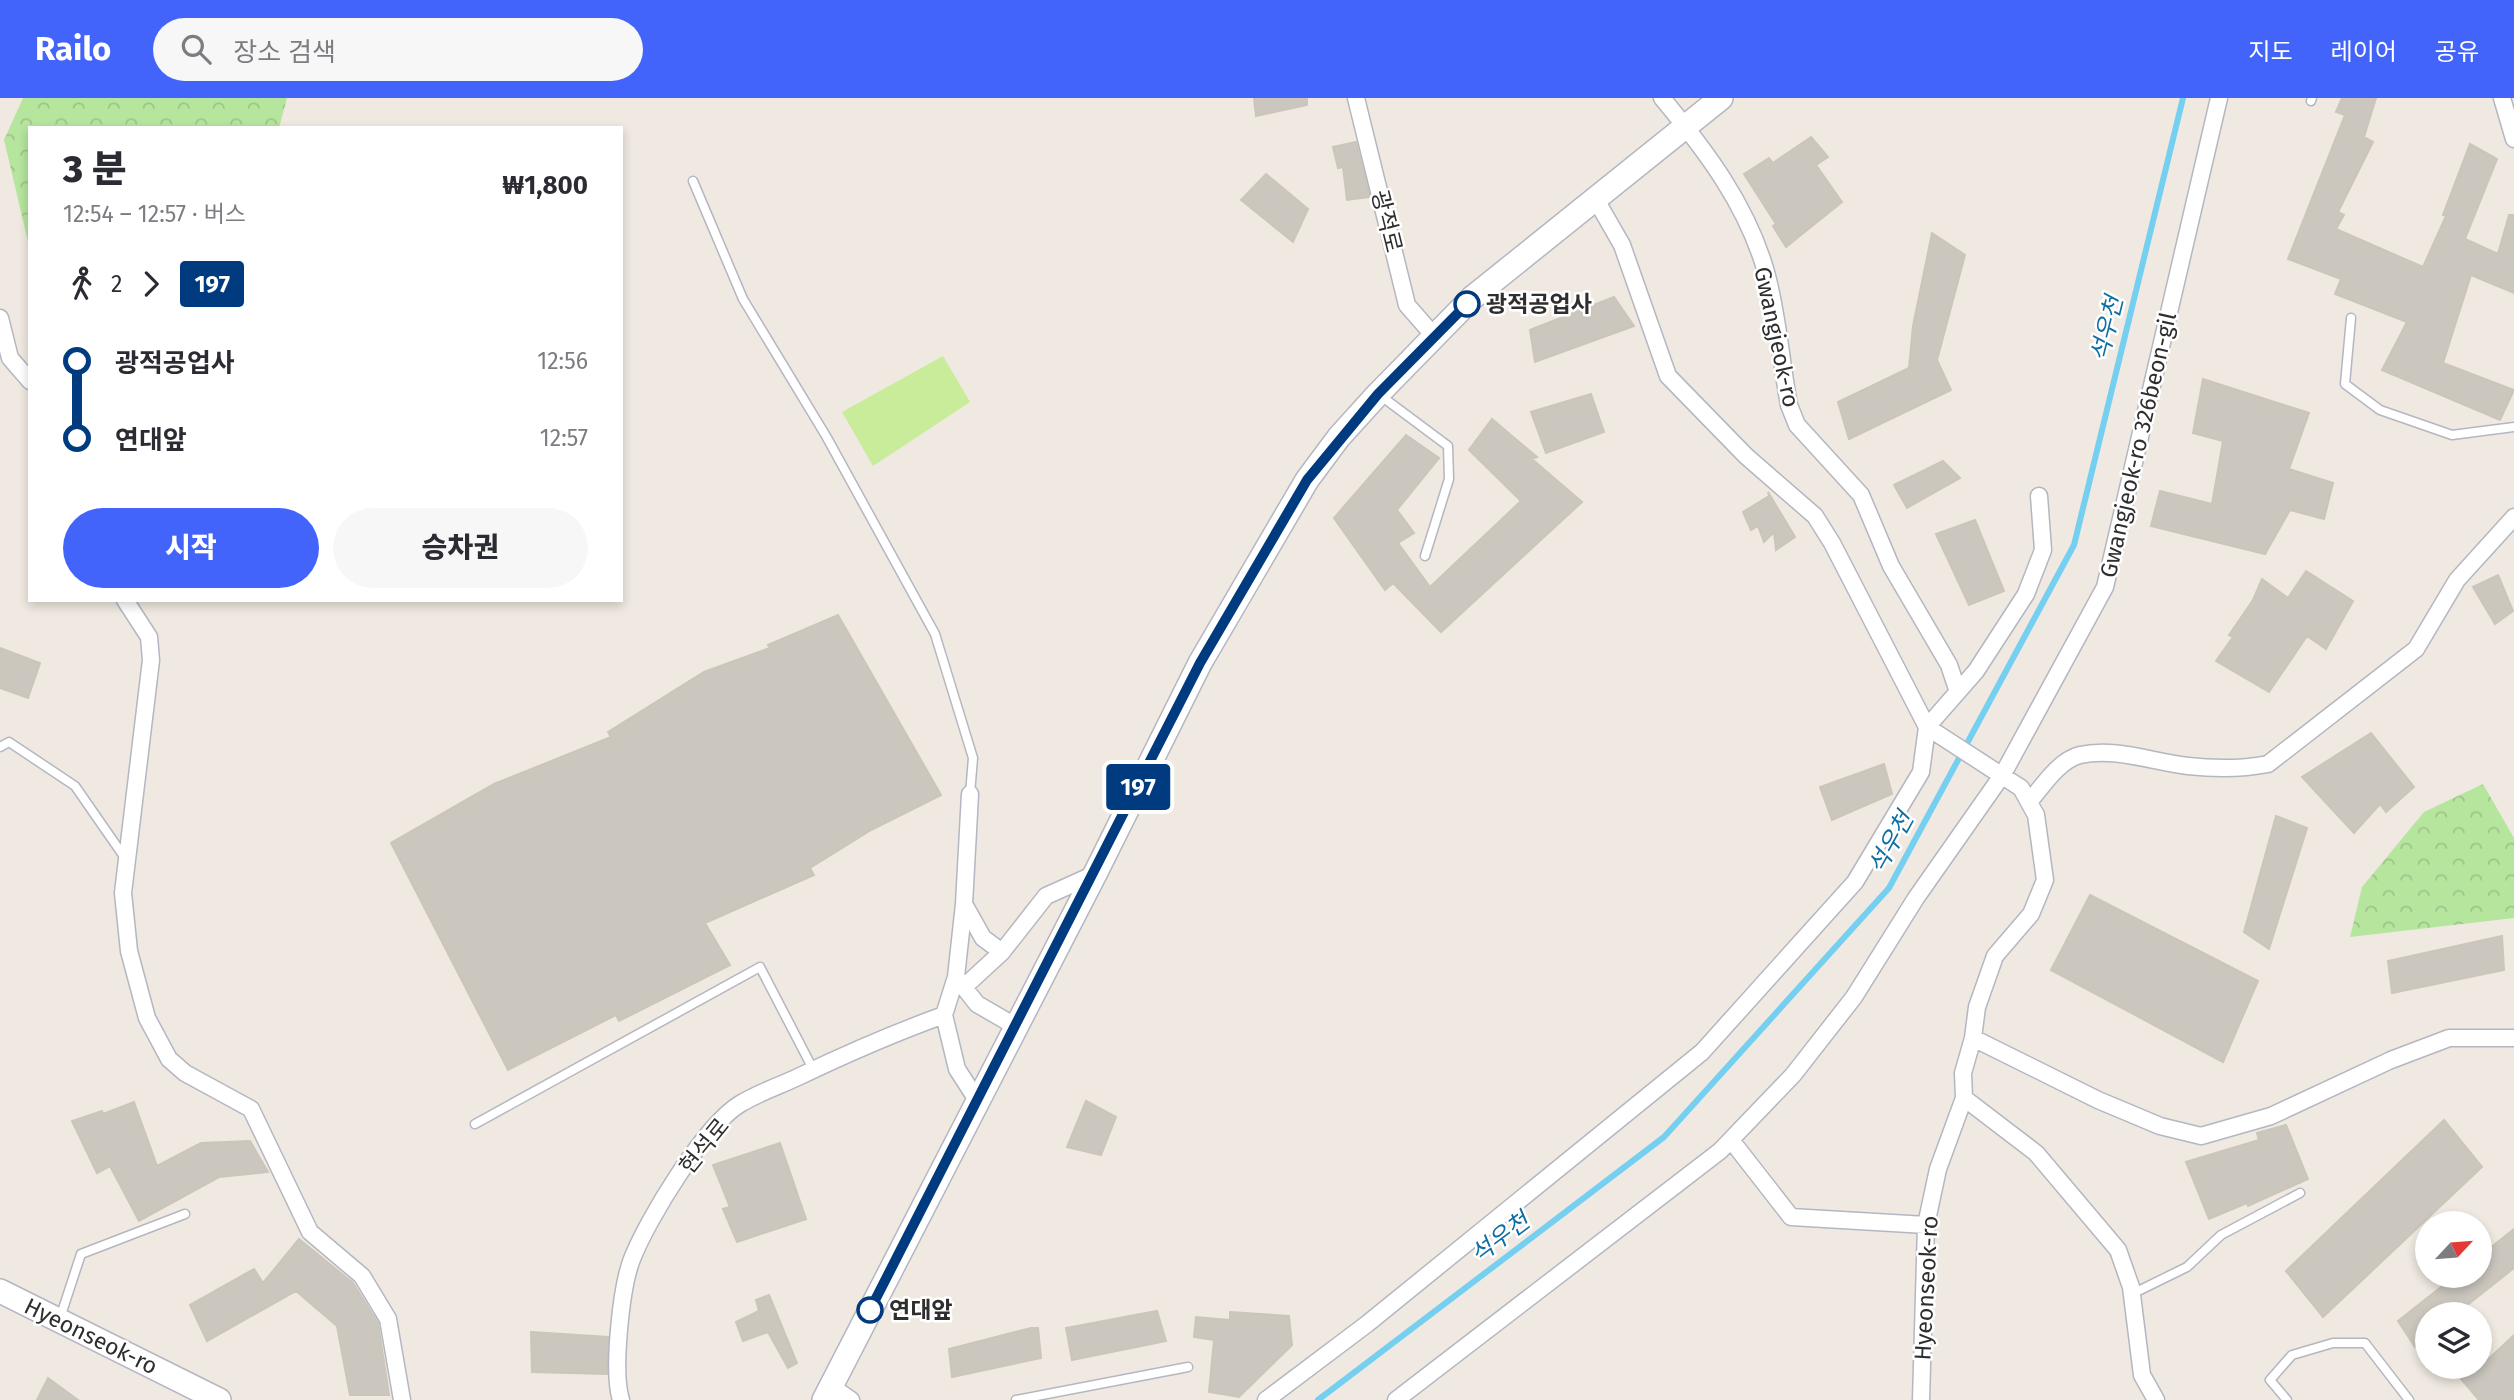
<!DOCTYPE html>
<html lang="ko">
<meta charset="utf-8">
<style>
body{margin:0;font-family:"Fira Sans","Noto Sans KR",sans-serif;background:#f7f7f7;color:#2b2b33;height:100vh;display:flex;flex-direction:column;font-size:26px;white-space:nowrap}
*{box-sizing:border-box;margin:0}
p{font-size:23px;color:#7c7c81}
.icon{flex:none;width:38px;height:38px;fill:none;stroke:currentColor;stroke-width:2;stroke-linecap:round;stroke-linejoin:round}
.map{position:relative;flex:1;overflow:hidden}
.side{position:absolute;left:28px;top:28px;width:595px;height:476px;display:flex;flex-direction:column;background:#fff;border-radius:0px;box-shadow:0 4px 10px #0003}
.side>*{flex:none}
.badge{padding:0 14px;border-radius:5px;font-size:24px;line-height:46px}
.needle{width:46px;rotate:64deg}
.tools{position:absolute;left:2415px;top:1113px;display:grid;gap:14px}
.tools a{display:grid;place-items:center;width:77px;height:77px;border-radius:50%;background:#fff;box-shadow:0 4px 10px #0003;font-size:35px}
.map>.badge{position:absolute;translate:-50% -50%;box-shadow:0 0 0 4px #fff}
.legs{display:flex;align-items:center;gap:10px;height:77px;padding:0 35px;font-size:23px}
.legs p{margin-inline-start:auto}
.overview{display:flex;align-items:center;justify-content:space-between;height:119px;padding:0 35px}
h1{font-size:38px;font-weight:800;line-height:52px}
.button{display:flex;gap:14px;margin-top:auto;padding:14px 35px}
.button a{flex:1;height:80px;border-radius:42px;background:#4264fb;color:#fff;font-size:28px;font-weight:800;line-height:80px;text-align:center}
.button a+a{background:#f7f7f7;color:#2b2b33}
ul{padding:0 35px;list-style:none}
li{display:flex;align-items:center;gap:24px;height:77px;font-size:26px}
li i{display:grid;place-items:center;width:10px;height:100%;margin:0 9px;background:currentColor}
li i::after{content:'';width:18px;height:18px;margin:-9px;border:5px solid;border-radius:50%;background:#fff}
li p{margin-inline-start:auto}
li:first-child i{background:linear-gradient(#0000 50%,currentColor 0)}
li:last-child i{background:linear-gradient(currentColor 50%,#0000 0)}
header{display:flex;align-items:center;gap:42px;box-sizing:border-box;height:98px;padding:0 35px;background:#4264fb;color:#fff}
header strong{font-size:33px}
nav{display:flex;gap:38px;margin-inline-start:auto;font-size:24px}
.search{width:490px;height:63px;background:#f7f7f7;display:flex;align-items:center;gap:18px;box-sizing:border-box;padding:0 24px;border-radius:38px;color:#7c7c81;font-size:26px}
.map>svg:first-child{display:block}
.forest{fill:url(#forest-crowns)}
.pitch{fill:#c9ec9a}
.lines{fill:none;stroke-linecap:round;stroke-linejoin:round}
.stream{stroke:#75cff0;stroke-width:6}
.building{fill:#cbc7bf;stroke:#cbc5ba;stroke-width:2}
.lane-casing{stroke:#b4b7c1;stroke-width:11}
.street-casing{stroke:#b4b7c1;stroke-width:19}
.secondary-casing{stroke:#b4b7c1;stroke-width:26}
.lane{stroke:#fff;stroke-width:8}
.street{stroke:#fff;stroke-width:16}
.secondary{stroke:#fff;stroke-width:23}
.line-1-casing{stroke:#fff;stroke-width:16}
.line-1{stroke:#003b80;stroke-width:10}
.stop-1-dot{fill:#fff;stroke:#003b80;stroke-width:3.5}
.labels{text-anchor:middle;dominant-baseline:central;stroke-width:5;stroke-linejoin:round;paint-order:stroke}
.street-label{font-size:23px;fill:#2e2e2e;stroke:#fff}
.stop-label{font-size:23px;font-weight:bold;fill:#2e2e2e;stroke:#fff;text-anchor:start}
.water-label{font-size:24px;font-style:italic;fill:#0d6fa3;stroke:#fff}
</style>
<header>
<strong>Railo</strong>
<div class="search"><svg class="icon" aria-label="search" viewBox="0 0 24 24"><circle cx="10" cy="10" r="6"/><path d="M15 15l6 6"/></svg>장소 검색</div>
<nav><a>지도</a><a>레이어</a><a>공유</a></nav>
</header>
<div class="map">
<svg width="2514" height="1302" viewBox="0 0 2514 1302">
<defs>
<pattern id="forest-crowns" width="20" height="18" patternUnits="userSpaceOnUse" patternTransform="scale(1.75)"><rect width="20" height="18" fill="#b6e59e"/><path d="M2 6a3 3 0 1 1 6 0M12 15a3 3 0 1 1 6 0" fill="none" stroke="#9dc588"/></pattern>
</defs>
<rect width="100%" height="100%" fill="#efe9e1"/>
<path class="forest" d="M23 0H287L279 30H30V152L4 42Z
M2483 686 2514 740V820L2350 839 2362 789 2424 714Z"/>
<path class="pitch" d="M943 258 970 304 873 368 842 314Z"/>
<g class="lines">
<path class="stream" d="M1318 1302 1664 1039 1889 790 2074 447 2183 0"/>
</g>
<path class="building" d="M1254 0H1307V7L1256 18Z
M2342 0H2376L2364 39 2373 44 2338 114 2344 117 2336 131 2423 169 2446 118 2443 117 2470 46 2497 61 2465 141 2498 156 2509 117H2514V195L2471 177 2443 265 2514 292 2500 322 2382 272 2407 224 2335 196 2341 181 2288 161 2345 17 2336 14Z
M1811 39 1828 59 1816 67 1842 104 1786 149 1773 128 1776 126 1744 76 1769 60 1773 65Z
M1356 44 1370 99 1347 102 1343 69 1338 70 1333 49Z
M1266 76 1308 111 1293 144 1241 102Z
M1932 135 1965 157 1937 262 1951 292 1849 341 1838 304 1909 270 1913 228Z
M1614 199 1634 228 1535 264 1530 232Z
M2203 281 2309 315 2289 371 2333 385 2324 421 2290 412 2265 456 2151 428 2160 393 2212 406 2223 343 2193 335Z
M1591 296 1604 334 1546 355 1531 314Z
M1492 321 1537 359 1532 361 1582 404 1441 534 1393 485 1385 492 1334 420 1406 337 1439 360 1397 412 1414 435 1398 445 1430 489 1521 403 1469 352Z
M1943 363 1960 380 1907 410 1894 387Z
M1768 394 1795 439 1776 452 1774 434 1764 444 1758 428 1751 432 1743 414 1769 398Z
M1975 422 2004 493 1969 507 1936 436Z
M2306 473 2353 503 2326 551 2307 538 2269 594 2216 563 2233 539 2229 537 2253 502 2262 481 2288 500Z
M2498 477 2513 513 2495 526 2473 489Z
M838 517 941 697 871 732 810 770 814 777 705 825 730 867 619 923 616 917 508 972 391 745 494 686 611 639 608 634 704 574 770 550 768 547Z
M0 550 40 565 28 600 0 590Z
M2371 635 2414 689 2386 714 2380 706 2354 735 2302 679Z
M1884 666 1892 696 1832 722 1820 689Z
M2276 718 2307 730 2269 851 2244 834Z
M2090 797 2258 883 2223 964 2051 872Z
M2502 838 2504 872 2392 895 2388 863Z
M1086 1003 1116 1019 1101 1057 1067 1049Z
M134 1004 157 1068 201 1045 250 1043 268 1074 219 1079 139 1123 110 1068 97 1075 72 1023 102 1013 103 1016Z
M2444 1022 2482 1069 2323 1219 2286 1173Z
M2286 1027 2308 1081 2248 1108 2247 1105 2209 1121 2186 1064 2259 1042 2257 1035Z
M780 1045 806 1121 737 1144 723 1111 730 1109 713 1067Z
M2514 1131V1170L2456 1216H2427V1239L2415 1249 2398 1223 2455 1178H2480V1158Z
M299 1141 353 1185 378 1225 389 1297H350L337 1228 296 1193 207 1243 190 1207 254 1171 263 1185Z
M769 1197 797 1265 788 1270 768 1234 743 1243 736 1224 759 1213 756 1202Z
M1157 1213 1166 1243 1072 1262 1066 1230Z
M1230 1214 1289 1218 1292 1247 1239 1299 1209 1294 1214 1242 1194 1239 1196 1219 1230 1222Z
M1031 1230H1038L1041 1260 952 1279 949 1251Z
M531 1234 608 1239 607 1276 532 1274Z
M2514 1237V1302H2479L2461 1281 2480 1269Z
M48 1280 78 1302H37Z"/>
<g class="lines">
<g class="lane-casing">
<path id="lane" d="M2311 3 2312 0
M693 83 743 201 826 338 935 536 973 660 970 696
M2351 220 2345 286 2380 312 2452 337 2514 329
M1381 298 1448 348 1449 381 1425 458
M0 649 9 644 75 688 125 760
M475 1026 760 869 813 971
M2132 1196 2187 1169 2221 1137 2300 1095
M60 1220 81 1156 185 1116
M1016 1302 1188 1269
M2287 1302 2270 1282 2292 1257 2333 1245H2365L2409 1302"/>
</g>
<g class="street-casing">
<path id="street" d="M1356 0 1407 207 1434 238
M1662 0C1706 53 1747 107 1766 174 1778 217 1781 264 1789 307L1797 327 1861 397 1891 468 1949 567 1957 591
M2502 0 2514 41
M1595 100 1622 147 1668 278 1746 358 1815 418 1832 445 1927 629 2021 690 2036 717 2045 782 2031 816 1995 858 1977 909 1973 940 1963 975 1964 1000 2036 1055 2118 1152 2131 1189 2142 1277 2156 1302
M0 220 10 260 30 283
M125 502 149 539 151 562 123 795 129 853 147 920 169 961 185 975 251 1011 310 1134 362 1178 388 1221 402 1302
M970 696 964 806 956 879 977 906 1015 928
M2029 704C2042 689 2059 662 2080 657 2115 649 2153 664 2188 668 2215 671 2242 671 2268 666L2416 551 2457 482 2514 419
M964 806 983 840 1002 854
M956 879 944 917 957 971 977 1002
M964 889 1002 854 1046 798 1095 776
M1973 940 2098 1002 2160 1028 2201 1038 2271 1018 2391 962 2449 940H2514
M1731 1042 1791 1119 1926 1127
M831 1288 851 1302
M621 1302C612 1274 621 1189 632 1161 647 1122 705 1027 740 1006 758 995 779 988 798 979 846 956 894 935 944 917
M1266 1302 1367 1226 1702 954 1855 784 1921 674 1927 629 1976 573 2026 496 2043 452 2039 398
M1396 1302 1720 1053 1793 977 1854 899 1916 800 2003 676 2105 489 2219 0
M1921 1302 1926 1127 1938 1071 1964 1000"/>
</g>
<g class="secondary-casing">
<path id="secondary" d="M0 1193 219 1302
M824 1302 1095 776 1200 565 1307 382 1339 339 1378 296 1472 200 1721 0"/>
</g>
<use href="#lane" class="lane"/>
<use href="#street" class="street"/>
<use href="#secondary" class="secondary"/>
</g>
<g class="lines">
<g class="line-1-casing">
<path id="line-1" d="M870 1212 1200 565 1307 382 1378 296 1467 206"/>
</g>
<use href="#line-1" class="line-1"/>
</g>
<g class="stop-1-dot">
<circle cx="1467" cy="206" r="12"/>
<circle cx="870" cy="1212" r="12"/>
</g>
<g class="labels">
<g class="street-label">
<text transform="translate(1387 123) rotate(76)">광적로</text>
<text transform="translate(1777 239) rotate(78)">Gwangjeok-ro</text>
<text transform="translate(2138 347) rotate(-77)">Gwangjeok-ro 326beon-gil</text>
<text transform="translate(704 1048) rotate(-51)">현석로</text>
<text transform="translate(1926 1190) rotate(-87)">Hyeonseok-ro</text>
<text transform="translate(91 1238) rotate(26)">Hyeonseok-ro</text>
</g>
<g class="stop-label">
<text x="1486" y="206">광적공업사</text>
<text x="889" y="1212">연대앞</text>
</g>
<g class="water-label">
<text transform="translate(2107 231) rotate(-76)">석우천</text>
<text transform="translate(1891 745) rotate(-61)">석우천</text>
<text transform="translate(1500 1140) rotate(-37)">석우천</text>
</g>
</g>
</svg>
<div class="tools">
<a><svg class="needle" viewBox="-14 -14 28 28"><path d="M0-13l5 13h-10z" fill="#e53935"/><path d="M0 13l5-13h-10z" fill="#7c7c81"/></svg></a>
<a><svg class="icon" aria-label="layers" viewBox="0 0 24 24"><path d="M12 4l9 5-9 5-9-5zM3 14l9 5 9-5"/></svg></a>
</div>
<b class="badge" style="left:1138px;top:689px;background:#003b80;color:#fff">197</b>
<section class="side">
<div class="overview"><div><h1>3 분</h1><p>12:54 – 12:57 · 버스</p></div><b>₩1,800</b></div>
<div class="legs"><svg class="icon" aria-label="walk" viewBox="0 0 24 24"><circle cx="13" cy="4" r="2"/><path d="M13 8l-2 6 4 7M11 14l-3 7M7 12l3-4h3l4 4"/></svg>2<svg class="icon" aria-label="forward" viewBox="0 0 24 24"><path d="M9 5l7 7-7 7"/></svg><b class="badge" style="background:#003b80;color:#fff">197</b></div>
<ul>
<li><i style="color:#003b80"></i><b>광적공업사</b><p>12:56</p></li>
<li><i style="color:#003b80"></i><b>연대앞</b><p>12:57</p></li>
</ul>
<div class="button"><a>시작</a><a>승차권</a></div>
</section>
</div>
